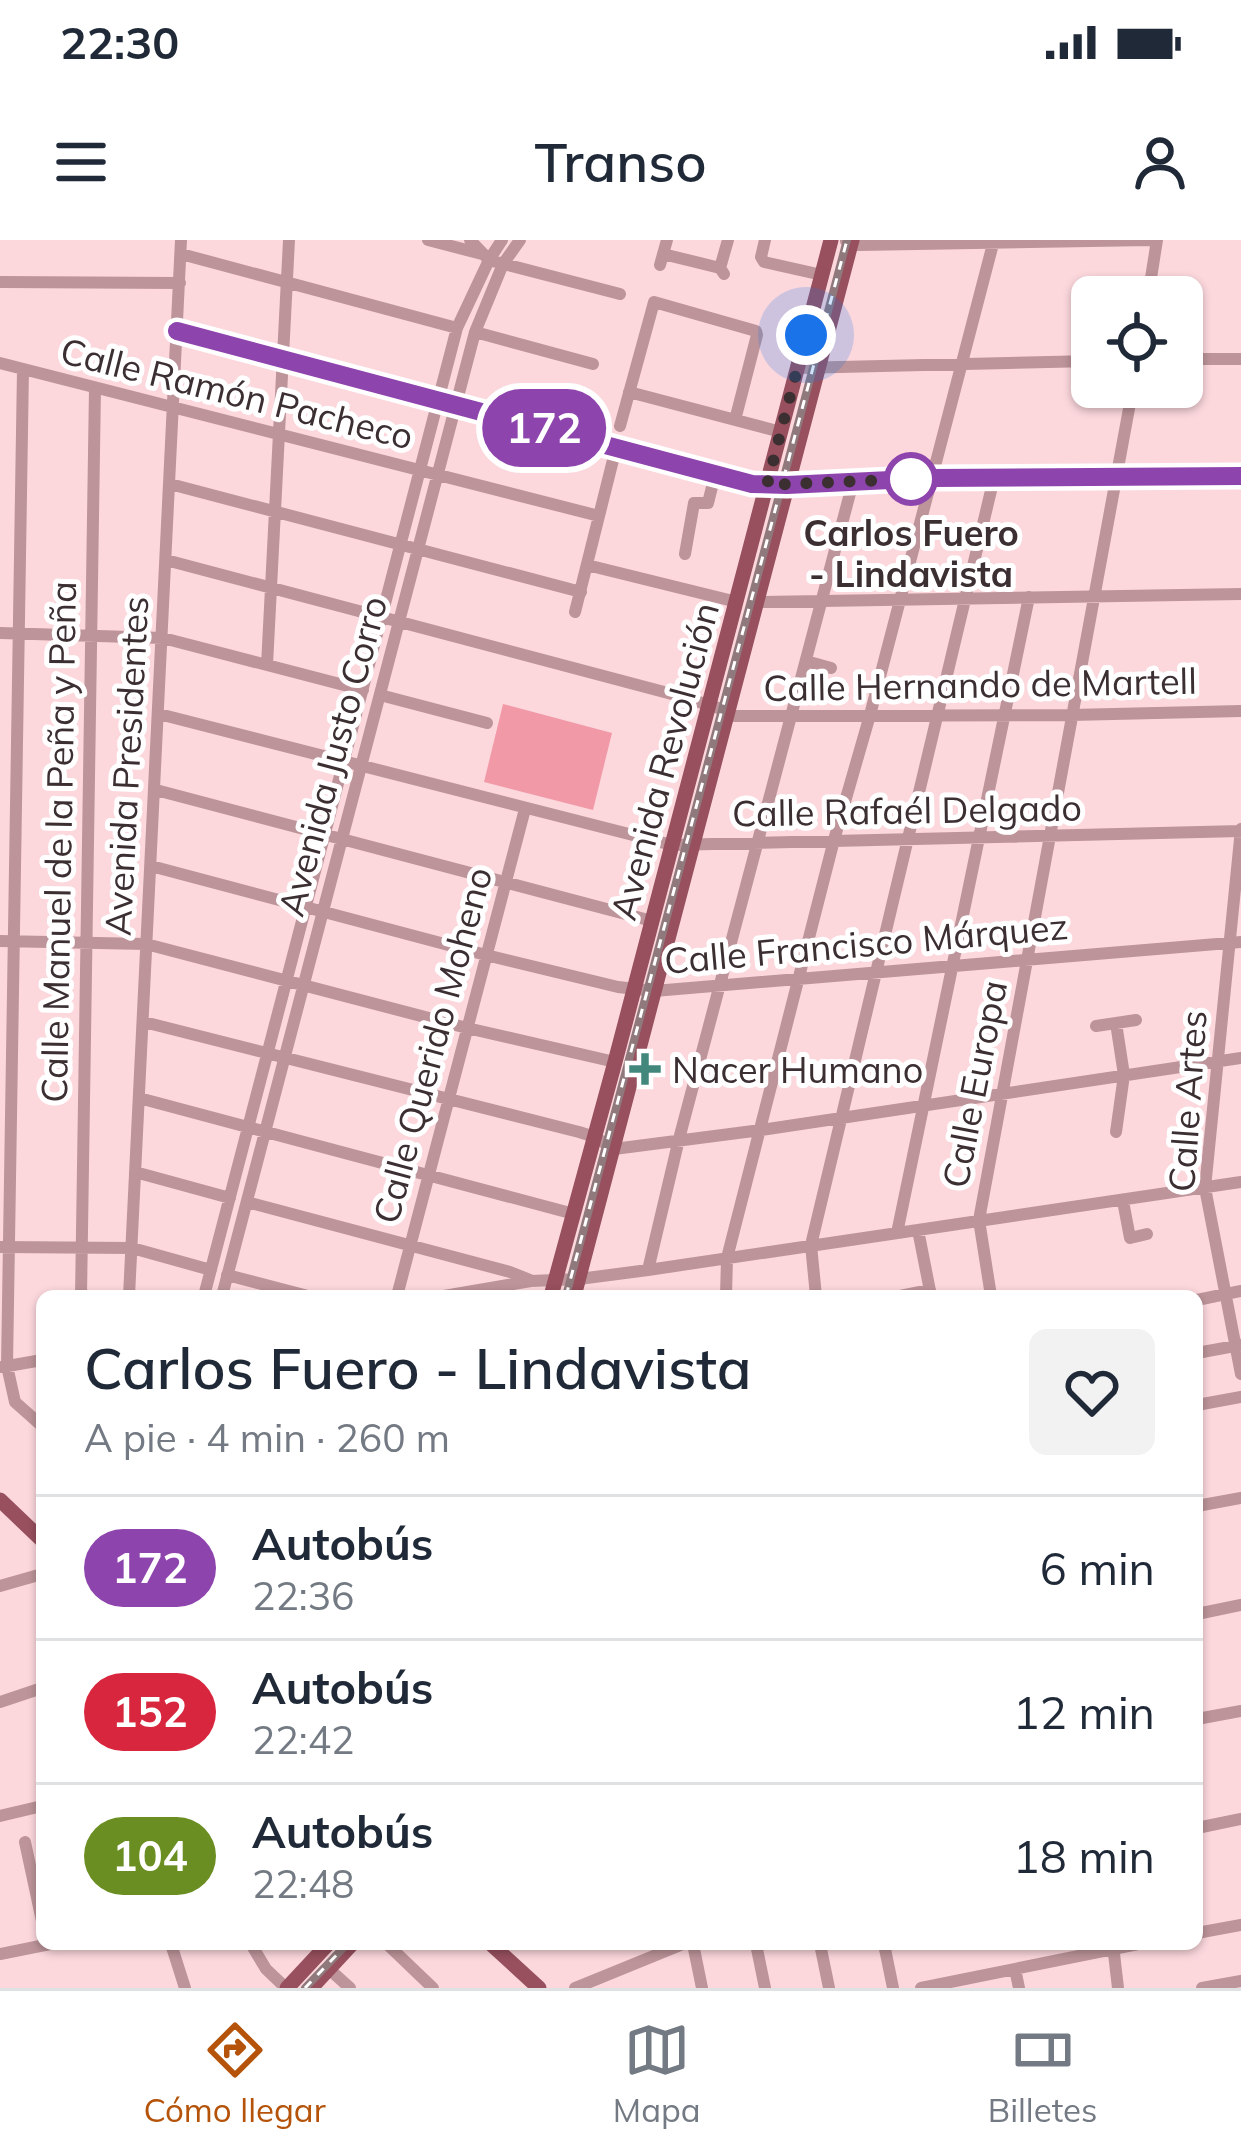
<!DOCTYPE html>
<html lang="es">
<meta charset="utf-8">
<style>
body{margin:0;font-family:Mulish,sans-serif;background:#f2f2f3;color:#1f2937;height:100vh;display:flex;flex-direction:column;font-size:45px;white-space:nowrap}
*{box-sizing:border-box;margin:0}
p{font-size:39px;color:#747a83}
.icon{flex:none;width:66px;height:66px;fill:none;stroke:currentColor;stroke-width:2;stroke-linecap:round;stroke-linejoin:round}
.map{position:relative;flex:1;overflow:hidden}
.panel{position:absolute;left:36px;top:1050px;width:1167px;height:660px;display:flex;flex-direction:column;background:#fff;border-radius:18px;box-shadow:0 3px 9px #0004}
.panel>*{flex:none}
.badge{padding:0 24px;border-radius:39px;font-size:42px;line-height:78px}
.controls{position:absolute;left:1071px;top:36px;display:grid;gap:24px}
.controls a{display:grid;place-items:center;width:132px;height:132px;border-radius:18px;background:#fff;box-shadow:0 3px 9px #0004;font-size:60px}
.you{position:absolute;width:60px;height:60px;margin:-30px;border:9px solid #fff;border-radius:50%;background:#1a73e8;box-shadow:0 0 0 18px #1a73e833}
.map>.badge{position:absolute;translate:-50% -50%;box-shadow:0 0 0 6px #fff}
.round{display:grid;place-items:center;flex:none;width:126px;height:126px;border-radius:18px;background:#f2f2f3}
.summary{display:flex;align-items:center;justify-content:space-between;height:204px;padding:0 48px}
h1{font-size:57px;font-weight:600;line-height:90px}
ul{padding:0;list-style:none}
li{display:flex;align-items:center;gap:36px;height:144px;padding:0 48px;border-top:3px solid #e0e1e3}
li div{flex:1}
li b{display:block;font-size:45px}
li em{font-style:normal}
li .badge{min-width:132px;font-weight:700;text-align:center}
.status{display:flex;justify-content:space-between;align-items:center;height:84px;padding:0 60px;background:#fff;direction:ltr}
.status svg{height:33px;fill:currentColor}
header{display:flex;justify-content:space-between;align-items:center;height:156px;padding:0 48px;background:#fff;font-size:54px;font-weight:600}
.menu{display:flex;justify-content:space-around;align-items:center;height:168px;border-top:3px solid #e0e1e3;background:#fff;font-size:33px;color:#747a83}
.menu a{display:grid;justify-items:center;gap:6px}
.menu .on{color:#b45309}
.map>svg:first-child{display:block}
.grass{fill:#f299a8}
.lines{fill:none;stroke-linecap:round;stroke-linejoin:round}
.minor{stroke:#bd949a;stroke-width:12}
.major{stroke:#98505e;stroke-width:15}
.rail-casing{stroke:#90797c;stroke-width:8}
.rail{stroke:#fff;stroke-width:3;stroke-dasharray:9;stroke-linecap:butt}
.line-casing{stroke:#fff;stroke-width:27}
.line{stroke:#8e44ad;stroke-width:18}
.walk{stroke:#3c2f31;stroke-width:12;stroke-dasharray:0 21.6}
.stop-dot{fill:#fff;stroke:#8e44ad;stroke-width:6}
.poi-dot{fill:#42877c;stroke:#fff;stroke-width:4.5}
.labels{text-anchor:middle;dominant-baseline:central;stroke-width:10;stroke-linejoin:round;paint-order:stroke}
.street-label{font-size:36px;fill:#3c2f31;stroke:#fff}
.stop-label{font-size:36px;font-weight:bold;fill:#3c2f31;stroke:#fff}
.poi-label{font-size:36px;fill:#3c2f31;stroke:#fff;text-anchor:start}
</style>
<div class="status"><b>22:30</b><svg viewBox="0 0 49 12"><path d="M0 12V9h3v3zM5 12V6h3v6zM10 12V3h3v9zM15 12V0h3v12zM26 1h20v11H26zM47 4h2v5h-2z"/></svg></div>
<header><svg class="icon" aria-label="menu" viewBox="0 0 24 24"><path d="M4 6h16M4 12h16M4 18h16"/></svg>Transo<svg class="icon" aria-label="person" viewBox="0 0 24 24"><circle cx="12" cy="8" r="4"/><path d="M4 21q1-7 8-7t8 7"/></svg></header>
<div class="map">
<svg width="1241" height="1748" viewBox="0 0 1241 1748">
<rect width="100%" height="100%" fill="#fcd8dd"/>
<path class="grass" d="M503 464 612 493 593 570 484 542Z"/>
<g class="lines">
<path class="minor" d="M428 0 482 14
M470 0 489 20 620 54
M765 0 761 17 764 22 822 35
M846 1 859 5 1150 0
M181 14 457 88
M663 14 720 28 724 34
M660 25 667 0
M720 28 728 0
M0 42 180 43
M1148 57 1157 0
M177 91 752 244 793 245 932 238 1241 236
M475 92 593 124
M1182 119H1241
M0 123 599 276
M798 128 1092 121
M23 129 7 1126 15 1162 42 1186
M629 152 781 192
M620 186 654 62 756 91 757 95 735 180
M170 244 581 352
M685 314 694 263H708L715 235
M166 320 683 457 728 471 734 476 1071 475 1241 471
M587 325 737 362
M757 362 1241 354
M575 372 616 208
M0 393 163 398 363 450
M806 421 831 428
M267 425 289 0
M380 455 487 483
M159 474 672 605 1241 591
M156 550 652 681
M1241 589 1205 948 1241 1134
M151 626 486 715 618 747 654 751 1241 702
M0 701 146 704 467 788 615 822
M144 782 579 892 595 897 614 909 761 890 1241 818
M1116 783 1124 835 1116 892
M1096 786 1136 780
M139 858 574 974
M135 932 230 958
M1123 961 1130 998 1147 994
M247 962 510 1032 530 1040
M918 990 931 1056
M897 993 1029 357
M0 1007 132 1008 211 1030
M648 1030 679 899 853 242
M227 1035 308 1056
M81 1056 95 148
M129 1056 181 0
M204 1056 457 88 489 20 502 0
M222 1056 475 92 503 24 520 0
M397 1056 525 569
M444 1056 531 1041 579 1039 648 1030 1241 942
M726 1056 727 1018 834 600 870 475 994 0
M816 1056 811 1005 994 238
M900 1056 930 1050
M991 1056 979 980 1133 147
M1197 1060 1241 1051
M1197 1113 1241 1105
M2 1127 42 1120
M1197 1165 1241 1157
M1197 1266 1241 1258
M0 1346 42 1334
M1197 1374 1241 1365
M0 1462 42 1448
M1197 1479 1241 1471
M0 1576 42 1566
M1197 1588 1241 1579
M25 1602 42 1681
M1197 1693 1241 1685
M171 1704 185 1748
M251 1704 266 1729 286 1748
M387 1704 433 1748
M693 1704 702 1748
M756 1704 765 1748
M820 1704 829 1748
M884 1704 893 1748
M1113 1705 1118 1748
M0 1714 50 1704
M329 1729 350 1748
M1015 1729 1019 1748
M575 1748 683 1704
M921 1748 1138 1704
M1202 1748 1241 1741"/>
<path class="major" d="M551 1056 615 822 831 0
M574 1056 852 0
M0 1260 42 1300
M491 1704 539 1748
M287 1748 328 1704
M311 1748 352 1704"/>
<g class="rail-casing">
<path id="rail" d="M566 1056 847 0
M305 1748 347 1704"/>
</g>
<use href="#rail" class="rail"/>
</g>
<g class="lines">
<g class="line-casing">
<path id="line" d="M177 91 752 244 787 245 932 238 1241 236"/>
</g>
<use href="#line" class="line"/>
<path class="walk" d="M806 95 767 245 911 239"/>
</g>
<circle class="stop-dot" cx="911" cy="239" r="24"/>
<path class="poi-dot" d="M639 811h12v12h12v12h-12v12h-12v-12h-12v-12h12z"/>
<g class="labels">
<g class="street-label">
<text transform="translate(237 153) rotate(14)">Calle Ramón Pacheco</text>
<text transform="translate(980 444) rotate(-1)">Calle Hernando de Martell</text>
<text transform="translate(332 516) rotate(-75)">Avenida Justo Corro</text>
<text transform="translate(664 521) rotate(-75)">Avenida Revolución</text>
<text transform="translate(126 526) rotate(-87)">Avenida Presidentes</text>
<text transform="translate(907 570) rotate(-1)">Calle Rafaél Delgado</text>
<text transform="translate(58 602) rotate(-89)">Calle Manuel de la Peña y Peña</text>
<text transform="translate(866 703) rotate(-5)">Calle Francisco Márquez</text>
<text transform="translate(432 805) rotate(-75)">Calle Querido Moheno</text>
<text transform="translate(974 844) rotate(-79)">Calle Europa</text>
<text transform="translate(1187 861) rotate(-86)">Calle Artes</text>
</g>
<g class="stop-label">
<text x="911" y="292">Carlos Fuero<tspan x="911" dy="41">- Lindavista</tspan></text>
</g>
<g class="poi-label">
<text x="672" y="829">Nacer Humano</text>
</g>
</g>
</svg>
<div class="controls">
<a><svg class="icon" aria-label="locate" viewBox="0 0 24 24"><circle cx="12" cy="12" r="6"/><path d="M12 2v4M12 18v4M2 12h4M18 12h4"/></svg></a>
</div>
<div class="you" style="left:806px;top:95px"></div>
<b class="badge" style="left:544px;top:188px;background:#8e44ad;color:#fff">172</b>
<section class="panel">
<div class="summary"><div><h1>Carlos Fuero - Lindavista</h1><p>A pie · 4 min · 260 m</p></div><a class="round"><svg class="icon" aria-label="heart" viewBox="0 0 24 24"><path d="M12 20l-8-8c-3-5 5-10 8-4 3-6 11-1 8 4z"/></svg></a></div>
<ul>
<li><span class="badge" style="background:#8e44ad;color:#fff">172</span><div><b>Autobús</b><p>22:36</p></div><em>6 min</em></li>
<li><span class="badge" style="background:#d7263d;color:#fff">152</span><div><b>Autobús</b><p>22:42</p></div><em>12 min</em></li>
<li><span class="badge" style="background:#6b8e23;color:#fff">104</span><div><b>Autobús</b><p>22:48</p></div><em>18 min</em></li>
</ul>
</section>
</div>
<nav class="menu">
<a class="on"><svg class="icon" aria-label="directions" viewBox="0 0 24 24"><path d="M12 3l9 9-9 9-9-9zM9 14v-3h6M13 9l2 2-2 2"/></svg>Cómo llegar</a>
<a><svg class="icon" aria-label="map" viewBox="0 0 24 24"><path d="M3 6l6-2 6 2 6-2v14l-6 2-6-2-6 2zM9 4v14M15 6v14"/></svg>Mapa</a>
<a><svg class="icon" aria-label="tickets" viewBox="0 0 24 24"><path d="M3 7h18v10H3zM15 7v10"/></svg>Billetes</a>
</nav>
